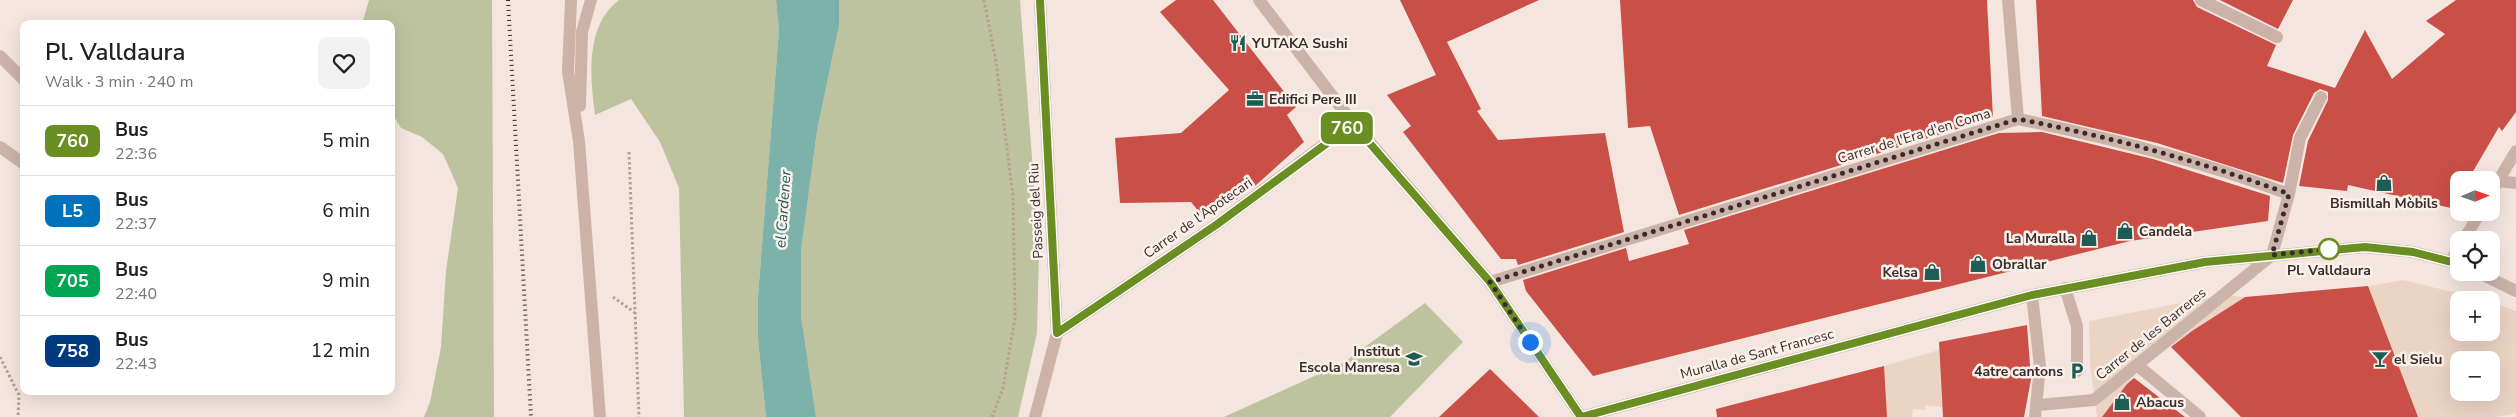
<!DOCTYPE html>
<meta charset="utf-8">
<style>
body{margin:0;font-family:"Nunito Sans",sans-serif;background:#f2f2f2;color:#202124;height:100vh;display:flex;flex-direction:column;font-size:19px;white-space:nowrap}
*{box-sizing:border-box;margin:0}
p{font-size:16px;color:#757577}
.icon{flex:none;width:28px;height:28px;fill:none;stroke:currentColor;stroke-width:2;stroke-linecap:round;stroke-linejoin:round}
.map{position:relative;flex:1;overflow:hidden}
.side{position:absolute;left:20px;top:20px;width:375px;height:375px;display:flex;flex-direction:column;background:#fff;border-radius:10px;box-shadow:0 5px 20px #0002}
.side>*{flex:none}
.badge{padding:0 10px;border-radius:8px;font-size:18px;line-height:32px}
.needle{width:32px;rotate:88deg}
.buttons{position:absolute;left:2450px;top:171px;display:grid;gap:10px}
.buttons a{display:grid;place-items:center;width:50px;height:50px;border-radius:10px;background:#fff;box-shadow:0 5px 20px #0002;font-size:25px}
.you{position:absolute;width:25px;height:25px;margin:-12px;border:4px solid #fff;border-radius:50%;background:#1a73e8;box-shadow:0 0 0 8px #1a73e833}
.map>.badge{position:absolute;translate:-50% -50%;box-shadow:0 0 0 2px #fff}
.round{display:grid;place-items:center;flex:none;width:52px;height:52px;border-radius:10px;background:#f2f2f2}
.head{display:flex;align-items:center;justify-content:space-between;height:85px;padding:0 25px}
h1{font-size:24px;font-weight:600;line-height:38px}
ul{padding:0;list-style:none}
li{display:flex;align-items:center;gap:15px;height:70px;padding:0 25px;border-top:1px solid #e0e0e0}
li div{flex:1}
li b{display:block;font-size:19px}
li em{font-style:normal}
li .badge{min-width:55px;font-weight:700;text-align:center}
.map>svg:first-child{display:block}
.green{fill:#bdc39e}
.plaza{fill:#ecd4c5;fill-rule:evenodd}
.water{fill:#7cb2aa}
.building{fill:#c94f47}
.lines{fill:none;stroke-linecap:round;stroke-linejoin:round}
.path{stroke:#b89d94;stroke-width:3;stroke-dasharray:2.5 2.5;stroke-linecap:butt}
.minor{stroke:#ccb3aa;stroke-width:12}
.rail{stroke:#3a2c2a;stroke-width:4;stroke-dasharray:1 4;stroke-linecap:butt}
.line-casing{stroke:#fff;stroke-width:11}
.line{stroke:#6b8e23;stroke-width:8}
.walk{stroke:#3a2c2a;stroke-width:5;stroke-dasharray:0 9}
.stop-dot{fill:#fff;stroke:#6b8e23;stroke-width:2.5}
.labels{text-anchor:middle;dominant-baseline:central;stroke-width:5;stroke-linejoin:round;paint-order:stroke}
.poi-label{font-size:14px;font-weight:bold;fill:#3a2c2a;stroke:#fbf1eb;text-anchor:start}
.street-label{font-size:14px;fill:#3a2c2a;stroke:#fbf1eb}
.stop-label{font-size:14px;font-weight:bold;fill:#3a2c2a;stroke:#fbf1eb}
.water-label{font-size:15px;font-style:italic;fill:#1d5d56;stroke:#fbf1eb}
</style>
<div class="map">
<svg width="2516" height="417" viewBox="0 0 2516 417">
<rect width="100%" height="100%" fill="#f4e6df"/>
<path class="green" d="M369 0H492L494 417H424L430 402 441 347 446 271 458 188 443 154 422 137 401 128 395 118 391 81V24H362Z
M619 0H776L779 30 758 296V340L766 417H684L679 188 660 142 631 99 595 115C590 78 585 25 619 0Z
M839 0H1020L1039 250 1037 333 1018 417H816L801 315V251L817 131 839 26Z
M1425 303 1463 342 1390 417H1224L1343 363Z"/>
<path class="plaza" d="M2403 280 2486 300H2459V332H2491V302L2516 311V414L2494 417H2417L2368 286ZM2459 360H2491V392H2459Z
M2222 295 2245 297 2192 331 2140 368 2102 417H2097L2090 365 2089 321Z
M1939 350 1942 407 1925 405V410L1913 409 1912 417H1885L1884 366Z"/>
<path class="water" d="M776 0H839V26L817 131 801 251V315L816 417H766L758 340V296L779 30Z"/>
<path class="building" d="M1176 0H1213L1296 107 1287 115 1304 142 1255 186 1230 204 1200 213 1191 202 1120 203 1115 138 1181 133 1229 90 1160 12Z
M1400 0H1539L1447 42 1481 109 1477 111 1498 140 1605 133 1624 232 1518 265 1516 259H1501L1403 132 1411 126 1387 95 1436 75Z
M1620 0H1987L1993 118 1679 215 1650 126 1628 128Z
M2036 0H2193L2197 7 2276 45 2267 66 2335 88 2365 30 2392 79 2445 34 2426 21 2456 0H2516V112L2502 131 2499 127 2468 180H2459V195L2451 208 2348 185 2347 191 2299 186 2308 141 2328 100V92L2320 89 2314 93 2293 135 2283 183 2157 143 2042 116Z
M2220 0H2293L2278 29Z
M2042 132 2153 159 2270 196 2268 221 2130 241 1593 376 1526 291 1523 280 1626 248 1629 261 1689 244 1684 230 1999 133Z
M2368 286 2418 417H2241L2171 347 2192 331 2245 297Z
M2027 325 2031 379 2024 417H1943L1939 342Z
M1884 366 1887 417H1717L1716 409Z
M1490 369 1539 417H1439Z
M2134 378 2185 417H2102L2127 384Z"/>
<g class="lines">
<path class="path" d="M984 0 996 62 1013 196 1015 318 1003 388 992 417
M629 152 639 417
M613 297 634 312
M0 357 19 395 18 417"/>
<path class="minor" d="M571 0 568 72 579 141 600 417
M1259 0 1353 123 1490 282 1581 417
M2008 0 2018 119
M2201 0 2277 37
M0 56 24 80
M580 106 582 32 591 0
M0 147 24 164
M2498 181 2516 183
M2491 193 2516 151
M2289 194 2300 138 2321 97
M2464 240 2480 212
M2451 261 2459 248
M2477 272 2516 291
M1490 282 2018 119C2111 138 2200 161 2289 194L2272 255 2094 400 2038 405
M2065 288 2077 326V371
M2032 295 2040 366 2035 417
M1057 333 1216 225 1353 123
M2137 365 2200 417
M1035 417 1057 333 1040 0
M1581 417 2032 295 2205 262 2365 247 2413 252 2459 264"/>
<path class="rail" d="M508 0 531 417"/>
</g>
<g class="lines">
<g class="line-casing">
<path id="line" d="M1040 0 1057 333 1216 225 1353 124 1490 282 1581 417 2032 295 2205 262 2365 247 2413 252 2459 264"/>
</g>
<use href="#line" class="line"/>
<path class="walk" d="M1530 342 1490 282 2018 119C2111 137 2200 161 2289 194L2272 255 2331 249H2329"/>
</g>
<defs>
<g id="restaurant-bare" transform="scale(1.35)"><path d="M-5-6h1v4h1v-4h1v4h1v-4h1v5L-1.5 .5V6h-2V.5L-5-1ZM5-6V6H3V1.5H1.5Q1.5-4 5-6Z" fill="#1d5d56" stroke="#fbf1eb" stroke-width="2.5" paint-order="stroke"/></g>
<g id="office-bare" transform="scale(1.35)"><path d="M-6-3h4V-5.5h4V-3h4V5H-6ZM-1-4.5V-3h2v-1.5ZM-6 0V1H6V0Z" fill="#1d5d56" stroke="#fbf1eb" stroke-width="2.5" paint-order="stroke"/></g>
<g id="shop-bare" transform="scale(1.35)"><path d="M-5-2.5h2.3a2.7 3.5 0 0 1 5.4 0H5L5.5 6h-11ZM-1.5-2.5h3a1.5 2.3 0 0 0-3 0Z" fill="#1d5d56" stroke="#fbf1eb" stroke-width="2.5" paint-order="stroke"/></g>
<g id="school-bare" transform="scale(1.35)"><path d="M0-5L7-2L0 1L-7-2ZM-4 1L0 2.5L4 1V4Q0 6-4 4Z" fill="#1d5d56" stroke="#fbf1eb" stroke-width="2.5" paint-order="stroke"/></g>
<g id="bar-bare" transform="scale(1.35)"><path d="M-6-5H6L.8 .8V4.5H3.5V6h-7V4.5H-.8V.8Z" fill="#1d5d56" stroke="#fbf1eb" stroke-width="2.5" paint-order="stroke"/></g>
<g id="parking-bare" transform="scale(1.35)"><path d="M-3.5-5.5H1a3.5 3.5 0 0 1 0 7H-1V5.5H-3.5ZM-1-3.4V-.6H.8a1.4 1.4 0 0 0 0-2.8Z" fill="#1d5d56" stroke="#fbf1eb" stroke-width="2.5" paint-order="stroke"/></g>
</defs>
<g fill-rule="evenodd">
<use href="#restaurant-bare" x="1238" y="43"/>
<use href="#office-bare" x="1255" y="99"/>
<use href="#shop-bare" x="2384" y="183"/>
<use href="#shop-bare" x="2125" y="231"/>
<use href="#shop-bare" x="2089" y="238"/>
<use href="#shop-bare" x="1978" y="264"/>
<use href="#shop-bare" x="1932" y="272"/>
<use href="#school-bare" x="1414" y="359"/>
<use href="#bar-bare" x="2380" y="359"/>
<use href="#parking-bare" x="2077" y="371"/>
<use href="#shop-bare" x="2122" y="402"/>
</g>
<circle class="stop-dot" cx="2329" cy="249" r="10"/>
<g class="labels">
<g class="poi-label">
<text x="1252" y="43">YUTAKA Sushi</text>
<text x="1269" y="99">Edifici Pere III</text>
<text x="2384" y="203" text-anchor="middle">Bismillah Mòbils</text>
<text x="2139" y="231">Candela</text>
<text x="2075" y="238" text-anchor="end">La Muralla</text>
<text x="1992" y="264">Obrallar</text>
<text x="1918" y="272" text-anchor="end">Kelsa</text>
<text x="1400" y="351" text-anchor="end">Institut<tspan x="1400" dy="16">Escola Manresa</tspan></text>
<text x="2394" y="359">el Sielu</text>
<text x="2063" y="371" text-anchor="end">4atre cantons</text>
<text x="2136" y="402">Abacus</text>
</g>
<g class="street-label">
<text transform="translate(1914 136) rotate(-17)">Carrer de l'Era d'en Coma</text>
<text transform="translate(1036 211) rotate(-93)">Passeig del Riu</text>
<text transform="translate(1198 218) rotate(-35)">Carrer de l'Apotecari</text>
<text transform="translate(2151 334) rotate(-39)">Carrer de les Barreres</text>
<text transform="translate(1757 354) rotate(-15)">Muralla de Sant Francesc</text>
</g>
<g class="stop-label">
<text x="2329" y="270">Pl. Valldaura</text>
</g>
<g class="water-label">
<text transform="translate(783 209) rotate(-86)">el Cardener</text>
</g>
</g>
</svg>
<div class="buttons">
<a><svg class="needle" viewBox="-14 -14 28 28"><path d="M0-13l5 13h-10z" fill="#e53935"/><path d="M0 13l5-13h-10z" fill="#757577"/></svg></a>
<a><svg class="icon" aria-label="locate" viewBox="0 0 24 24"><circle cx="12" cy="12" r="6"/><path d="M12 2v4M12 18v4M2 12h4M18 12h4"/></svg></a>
<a>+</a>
<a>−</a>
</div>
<div class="you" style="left:1530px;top:342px"></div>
<b class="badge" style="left:1347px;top:128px;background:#6b8e23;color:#fff">760</b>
<section class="side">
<div class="head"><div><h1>Pl. Valldaura</h1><p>Walk · 3 min · 240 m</p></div><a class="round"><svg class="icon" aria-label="heart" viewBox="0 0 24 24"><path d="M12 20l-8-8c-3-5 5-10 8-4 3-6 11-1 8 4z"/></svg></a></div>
<ul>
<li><span class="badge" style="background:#6b8e23;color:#fff">760</span><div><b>Bus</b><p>22:36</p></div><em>5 min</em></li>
<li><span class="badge" style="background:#0072bc;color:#fff">L5</span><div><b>Bus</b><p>22:37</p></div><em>6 min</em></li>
<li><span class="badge" style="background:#00a651;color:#fff">705</span><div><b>Bus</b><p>22:40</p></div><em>9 min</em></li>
<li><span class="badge" style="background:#003b80;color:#fff">758</span><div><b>Bus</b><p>22:43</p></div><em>12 min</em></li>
</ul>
</section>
</div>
